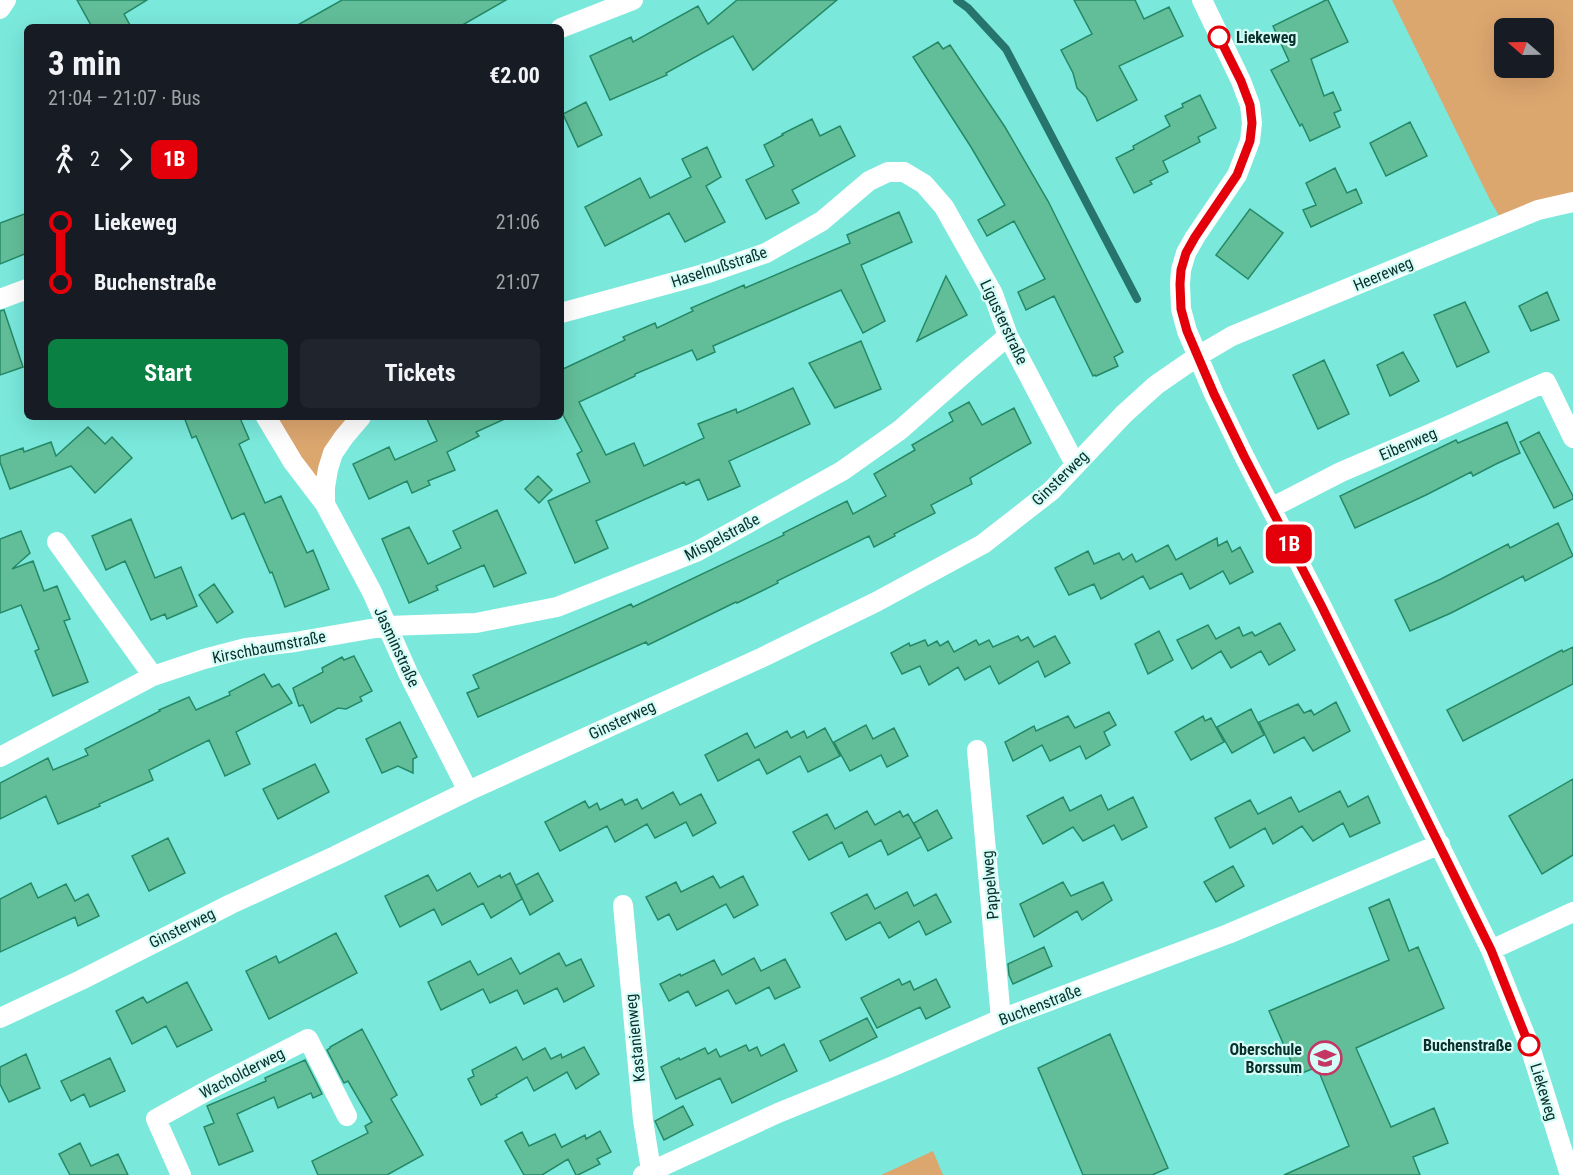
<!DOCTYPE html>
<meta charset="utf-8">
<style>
body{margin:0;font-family:"Roboto Condensed",sans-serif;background:#20242c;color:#f1f3f6;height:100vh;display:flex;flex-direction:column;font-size:22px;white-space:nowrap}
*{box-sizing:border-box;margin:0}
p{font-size:20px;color:#9ea1a6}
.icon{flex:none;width:33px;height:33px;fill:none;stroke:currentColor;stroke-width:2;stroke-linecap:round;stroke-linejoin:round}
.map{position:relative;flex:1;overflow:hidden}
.panel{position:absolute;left:24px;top:24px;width:540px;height:396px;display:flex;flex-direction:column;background:#171b24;border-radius:9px;box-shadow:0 6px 24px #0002}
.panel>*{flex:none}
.badge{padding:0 12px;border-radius:9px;font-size:21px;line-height:39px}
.needle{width:39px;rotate:290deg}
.controls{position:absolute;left:1494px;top:18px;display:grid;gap:12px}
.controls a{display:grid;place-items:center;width:60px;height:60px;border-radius:9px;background:#171b24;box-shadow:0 6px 24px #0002;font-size:30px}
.map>.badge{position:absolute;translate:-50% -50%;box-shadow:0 0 0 3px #fff}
.legs{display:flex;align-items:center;gap:9px;height:66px;padding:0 24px;font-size:20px}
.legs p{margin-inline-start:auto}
.overview{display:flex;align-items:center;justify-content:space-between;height:102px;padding:0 24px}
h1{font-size:33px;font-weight:700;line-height:45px}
.primary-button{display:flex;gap:12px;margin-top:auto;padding:12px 24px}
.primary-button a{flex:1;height:69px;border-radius:9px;background:#0b8043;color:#fff;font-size:24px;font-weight:700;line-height:69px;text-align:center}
.primary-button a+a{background:#20242c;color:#f1f3f6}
ul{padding:0 24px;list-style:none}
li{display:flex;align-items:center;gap:21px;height:60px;font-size:22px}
li i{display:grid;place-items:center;width:9px;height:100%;margin:0 8px;background:currentColor}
li i::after{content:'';width:15px;height:15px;margin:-8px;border:4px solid;border-radius:50%;background:#171b24}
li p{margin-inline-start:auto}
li:first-child i{background:linear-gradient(#0000 50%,currentColor 0)}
li:last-child i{background:linear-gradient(currentColor 50%,#0000 0)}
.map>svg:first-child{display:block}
.green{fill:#dca66f;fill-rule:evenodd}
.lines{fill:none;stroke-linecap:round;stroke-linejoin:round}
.stream{stroke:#27746c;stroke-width:8}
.building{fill:#62be99;stroke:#258866;stroke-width:1.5}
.street{stroke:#fff;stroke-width:20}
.line-1-casing{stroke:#fff;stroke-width:14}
.line-1{stroke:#e3000b;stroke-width:9}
.stop-1-dot{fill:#fff;stroke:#e3000b;stroke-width:3}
.labels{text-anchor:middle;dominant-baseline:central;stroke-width:4.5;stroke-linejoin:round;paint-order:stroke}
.stop-label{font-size:16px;font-weight:bold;fill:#0a2f2b;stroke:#d5fdf7;text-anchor:start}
.street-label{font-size:16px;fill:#0a2f2b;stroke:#d5fdf7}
.poi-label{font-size:16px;font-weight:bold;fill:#0a2f2b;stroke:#d5fdf7;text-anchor:end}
</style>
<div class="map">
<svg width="1573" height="1175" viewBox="0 0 1573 1175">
<rect width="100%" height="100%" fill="#7ae9dc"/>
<path class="green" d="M1392 0H1573V202L1504 224 1490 200ZM1504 28H1544V68H1504Z
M266 417H361L344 437 325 504Z
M933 1151 943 1175H881Z"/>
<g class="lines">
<path class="stream" d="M957 0 968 8 1006 49 1137 299"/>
</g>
<path class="building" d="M77 0H147L124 14 131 27H92Z
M342 0H506L459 27H294Z
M737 0H837L753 70 733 36 666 73 667 75 610 100 590 56 631 37 633 42 698 6 708 24Z
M1074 0H1135L1144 19 1169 7 1183 36 1119 66 1137 100 1097 121 1086 97 1077 88 1073 73 1061 50 1092 34Z
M1326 0H1328L1348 42 1311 59 1324 96 1333 92 1341 110 1334 113 1340 127 1310 141 1302 124 1300 126 1271 70 1289 61 1273 26Z
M938 42 943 49 950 45 1005 127 1048 201 1123 352 1114 357 1118 366 1096 376 1095 375 1093 376 1054 296 1026 310 1018 292 1045 279 1014 221 987 236 978 220 1005 205 971 147 913 57Z
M1200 95 1216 128 1198 137 1200 142 1163 161 1168 172 1150 181 1152 184 1134 193 1116 158 1134 149 1133 146 1170 126 1165 116 1183 107 1182 104Z
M586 102 602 135 578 147 563 114Z
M812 119 820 136 840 126 855 156 792 190 799 203 766 219 746 180 774 166 764 145 783 135 782 134Z
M1410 122 1427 156 1386 176 1370 143Z
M707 147 721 177 706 186 725 222 685 242 669 213 605 246 585 207 640 178 650 198 691 177 682 159Z
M1335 168 1347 193 1356 189 1362 203 1311 227 1303 210 1316 205 1306 183Z
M1250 209 1283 233 1248 279 1216 255Z
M899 212 912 242 861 265 885 321 863 333 841 290 713 346 715 352 697 360 692 350 635 374V376L579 402 606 455 634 443 644 466 704 438 698 424 736 409 737 413 793 388 810 424 729 461 740 486 708 500 699 479 686 485 684 482 596 521 608 548 575 563 548 501 590 482 577 454 582 451 561 411V366L563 369 625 340 623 337 655 323 657 328 693 311 691 308 744 285 745 288 850 243 847 235Z
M27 213V253L0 264V223Z
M946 276 967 315 917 341Z
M1547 292 1559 320 1531 331 1519 306Z
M1465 302 1489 352 1457 367 1434 315Z
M4 310 23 367 0 375V311Z
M861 341 881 389 835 408 809 363Z
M1403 352 1419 381 1390 396 1377 365Z
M1324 360 1349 414 1318 429 1293 375Z
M969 402 982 425 1014 408 1031 443 970 478 972 484 931 505 935 513 894 534 895 536 874 547 869 536 777 581 778 583 737 603 736 602 648 645 646 642 478 717 467 693 479 688 473 675 631 604 633 607 784 535 783 533 847 501 853 514 886 496 874 474 915 450 912 445 953 421 949 413Z
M184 417H241L240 418 249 439 239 444 265 503 281 496 307 553 313 550 329 589 285 607 272 572 270 573 244 513 232 519 196 436 192 438Z
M426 417H509L476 432 479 436 447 452 455 470 428 481 430 485 412 493 407 481 369 499 353 464 389 447 395 460 437 441Z
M1507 422 1520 453 1496 464 1473 476 1471 472 1426 495 1355 528 1340 496 1456 440 1458 443Z
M88 427 105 444 112 437 132 458 95 493 71 466 10 489 0 462V456L23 448 24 452 51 442 56 456Z
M1539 432 1573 496V499L1554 508 1520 442Z
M538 476 552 490 539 503 525 489Z
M497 510 526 573 494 587 484 565 436 586 438 590 409 603 382 539 409 527 428 564 461 548 453 531Z
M131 519 155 578 181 567 197 606 167 619 165 614 151 620 125 561 106 570 92 536Z
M1558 523 1573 556 1525 581 1523 576 1451 613 1410 631 1395 600 1441 579 1508 544 1510 548Z
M21 531 30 553 12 569 33 561 44 591 57 586 70 619 64 621 88 682 53 696 35 651 39 649 21 605 0 613V539Z
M1217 538 1218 546 1227 541 1232 552 1240 547 1253 572 1230 584 1223 571 1190 589 1182 573 1150 589 1143 576 1101 599 1094 584 1069 595 1055 568 1088 551 1094 564 1119 553 1123 560 1132 554 1136 562 1168 545 1176 560Z
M214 584 233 612 217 623 199 595Z
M1280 623 1295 650 1269 665 1261 651 1231 668 1221 651 1192 669 1177 640 1208 625 1216 639 1239 627 1243 636 1252 632 1255 636Z
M1159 631 1173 660 1148 674 1135 644Z
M1018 636 1021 641 1028 637 1034 647 1055 636 1070 663 1045 677 1038 661 999 684 990 666 965 680 958 667 929 685 920 666 902 674 891 653 909 643 910 646 925 640 928 646 937 641 940 646 948 641 954 652 976 640 979 645 989 640 993 647Z
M1573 647V684L1463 741 1447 710 1562 650 1563 652Z
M354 656 372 691 360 697 362 701 346 709 338 708 311 723 303 705 299 706 293 688 323 672 322 668 342 657 344 660Z
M264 674 272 687 279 684 292 703 236 732 250 764 225 776 209 740 149 770 153 780 99 804 100 806 58 824 46 796 0 819V783L48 758 53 770 88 755 85 749 160 711 159 710 189 697 196 710 230 695 229 692Z
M1336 702 1350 731 1313 751 1304 737 1274 753 1259 722 1298 704 1304 713 1311 710 1314 715Z
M1251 709 1264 735 1232 753 1217 727Z
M1109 712 1116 725 1104 732 1110 745 1086 759 1080 746 1050 761 1042 745 1013 761 1005 742 1034 726 1036 731 1068 716 1075 728Z
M1203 716 1205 721 1211 718 1224 742 1191 760 1175 732Z
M400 722 417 757 413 759V773L398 766 382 773 366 739Z
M866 725 873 739 894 728 908 756 887 767 881 755 850 771 834 742Z
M825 728 840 756 808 772 800 756 767 774 759 759 718 781 705 755 747 733 755 748 787 731 791 738 804 731 807 738Z
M315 764 329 792 278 819 263 789Z
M1573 779V855L1542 874 1509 816Z
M1340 791 1348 807 1368 796 1380 823 1350 837 1343 823 1313 841 1302 826 1273 844 1265 828 1230 848 1215 818 1250 800 1258 814 1291 797 1299 812Z
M673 792 680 805 701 794 716 823 693 836 686 822 655 838 647 824 615 842 607 826 560 851 545 822 585 801 589 808 597 803 600 810 622 799 625 805 637 799 642 809Z
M1101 795 1108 810 1133 797 1147 827 1122 840 1114 825 1083 841 1073 827 1043 844 1027 816 1063 797 1070 811Z
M937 810 952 838 928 851 914 823Z
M867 811 875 825 900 811 903 817 908 814 921 837 888 855 881 840 849 857 842 842 809 860 793 832 827 814 835 829Z
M168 838 185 873 149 891 132 856Z
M1233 866 1244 886 1216 902 1204 882Z
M470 873 478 887 500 875 501 878 510 873 522 899 491 918 483 903 442 925 434 909 400 927 385 896 428 875 437 891Z
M538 873 553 901 530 915 516 885Z
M713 876 720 888 743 876 758 905 734 918 726 904 677 930 669 914 658 920 646 897 676 882 681 892Z
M1063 882 1071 896 1103 882 1112 900 1082 920 1077 911 1034 937 1020 904Z
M31 883 38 898 66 884 75 901 88 894 99 916 78 926 75 917 0 952V899Z
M907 892 914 906 936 894 951 922 926 935 919 921 889 938 880 922 846 940 831 913 867 894 875 909Z
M1389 899 1409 951 1418 947 1444 1008 1356 1048 1391 1127 1434 1108 1448 1143 1413 1157 1420 1175H1284L1349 1146 1317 1067 1297 1075 1269 1011 1389 960 1369 908Z
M336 933 357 973 269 1019 246 971 276 956 279 963Z
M1044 947 1052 966 1013 984 1009 975 1008 964Z
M559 953 566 966 581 959 594 986 564 1002 557 988 524 1004 517 990 490 1003 483 989 441 1010 428 982 470 961 478 975 511 958 520 974Z
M754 958 761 971 785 959 800 987 775 999 769 987 736 1004 728 990 696 1006 688 991 669 1001 660 984 680 974 681 976 714 960 722 975Z
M899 979 902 985 910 981 914 990 936 979 950 1007 926 1019 920 1007 877 1028 861 998Z
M187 982 212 1030 177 1047 166 1026 132 1044 116 1011 143 997 147 1003Z
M867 1018 877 1037 830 1061 820 1041Z
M362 1029 397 1095 391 1099 423 1155 387 1175H318L312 1161 368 1133 365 1126 372 1122 348 1081 344 1083 327 1050 330 1048V1047Z
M1110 1034 1168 1168 1152 1175H1083L1038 1068Z
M784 1044 797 1071 732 1103 720 1078 676 1099 661 1067 679 1058 680 1060 705 1048 708 1054 716 1049 720 1057 746 1045 749 1051 757 1047 761 1056Z
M516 1047 523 1060 545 1048 551 1059 561 1054 562 1058 584 1047 599 1074 576 1089 567 1072 534 1091 527 1077 496 1095 497 1097 481 1105 468 1079 474 1076 472 1070Z
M26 1054 40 1088 9 1102 0 1084V1067Z
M110 1058 125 1091 90 1107 84 1094 71 1101 61 1081Z
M305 1060 322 1094 313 1098 311 1093 278 1108 274 1097 237 1114 253 1151 219 1165 204 1127 214 1123 207 1106 266 1081 265 1078Z
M683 1106 693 1125 664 1140 655 1121Z
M600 1131 611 1152 597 1159 600 1164 578 1175H576L568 1159 542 1175H524L505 1141 522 1132 529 1146 555 1134 562 1148V1147L585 1135 586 1139Z
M80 1143 91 1166 118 1154 128 1175H70L59 1154Z"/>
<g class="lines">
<path class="street" d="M1202 0 1241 81 1250 105 1252 123 1250 141 1237 175 1195 237 1186 253 1181 270 1180 284 1181 309 1187 331 1214 394 1244 456 1321 605 1491 950 1530 1047 1570 1175
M0 9 6 0
M561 28 633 0
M0 299 27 289
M561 313 708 273 766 253 822 221 869 181 888 172H904L924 184 944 207 993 294 1008 336 1075 464
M266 417 293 462 325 504
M361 417 344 437 333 453 328 469 325 487V504L372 592 408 673 468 791
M1271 508 1341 472 1446 427 1546 382 1573 438
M57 542 153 676
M977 750 1001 1019
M0 757 153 676 204 659 246 648 295 642 387 626 476 623 557 607 696 552 842 471 900 430 968 370 1008 336
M623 905 643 1120 651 1170
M1491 950 1573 912
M0 1018 81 980 231 904 335 856 468 791 763 657 876 602 983 544 1051 491 1124 414 1156 385 1198 356 1232 336 1538 210 1573 202
M181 1175 156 1119 212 1088 308 1039 347 1116
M643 1175 778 1113 891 1067 1001 1019 1228 934 1440 844"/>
</g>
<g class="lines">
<g class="line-1-casing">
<path id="line-1" d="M1219 37 1241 81 1250 105 1252 123 1250 141 1237 175 1195 237 1186 253 1181 270 1180 284 1181 309 1187 331 1214 394 1244 456 1321 605 1491 950 1529 1045"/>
</g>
<use href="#line-1" class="line-1"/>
</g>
<defs>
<g id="school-ring" transform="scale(1.725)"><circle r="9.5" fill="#d5fdf7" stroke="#c43765" stroke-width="1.5"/><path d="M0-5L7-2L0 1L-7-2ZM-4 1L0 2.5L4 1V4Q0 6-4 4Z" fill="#c43765"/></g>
</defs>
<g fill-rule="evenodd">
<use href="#school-ring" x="1325" y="1058"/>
</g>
<g class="stop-1-dot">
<circle cx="1219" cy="37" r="10"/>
<circle cx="1529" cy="1045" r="10"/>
</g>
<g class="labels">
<g class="stop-label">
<text x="1236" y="37">Liekeweg</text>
<text x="1512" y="1045" text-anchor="end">Buchenstraße</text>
</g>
<g class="street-label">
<text transform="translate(719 267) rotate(-18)">Haselnußstraße</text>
<text transform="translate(1383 274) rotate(-23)">Heereweg</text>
<text transform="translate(1004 322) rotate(65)">Ligusterstraße</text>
<text transform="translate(1408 444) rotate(-23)">Eibenweg</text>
<text transform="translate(1060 478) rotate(-44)">Ginsterweg</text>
<text transform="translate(722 537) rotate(-28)">Mispelstraße</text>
<text transform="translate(269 647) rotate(-11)">Kirschbaumstraße</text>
<text transform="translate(397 647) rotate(65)">Jasminstraße</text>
<text transform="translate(622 720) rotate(-25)">Ginsterweg</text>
<text transform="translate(990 885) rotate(-95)">Pappelweg</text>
<text transform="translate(182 928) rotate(-26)">Ginsterweg</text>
<text transform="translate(1040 1005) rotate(-21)">Buchenstraße</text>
<text transform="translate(635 1038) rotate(-96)">Kastanienweg</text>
<text transform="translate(242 1073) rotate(-27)">Wacholderweg</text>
<text transform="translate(1544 1092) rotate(73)">Liekeweg</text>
</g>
<g class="poi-label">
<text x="1302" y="1049">Oberschule<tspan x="1302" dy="18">Borssum</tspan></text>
</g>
</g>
</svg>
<div class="controls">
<a><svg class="needle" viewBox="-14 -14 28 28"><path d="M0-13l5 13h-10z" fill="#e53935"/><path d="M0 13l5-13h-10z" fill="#9ea1a6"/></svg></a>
</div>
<b class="badge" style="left:1289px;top:544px;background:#e3000b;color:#fff">1B</b>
<section class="panel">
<div class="overview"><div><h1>3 min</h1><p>21:04 – 21:07 · Bus</p></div><b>€2.00</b></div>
<div class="legs"><svg class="icon" aria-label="walk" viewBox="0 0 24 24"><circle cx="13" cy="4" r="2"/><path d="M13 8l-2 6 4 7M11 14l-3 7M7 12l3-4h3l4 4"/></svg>2<svg class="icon" aria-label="forward" viewBox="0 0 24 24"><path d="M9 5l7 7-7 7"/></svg><b class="badge" style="background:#e3000b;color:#fff">1B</b></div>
<ul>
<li><i style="color:#e3000b"></i><b>Liekeweg</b><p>21:06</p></li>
<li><i style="color:#e3000b"></i><b>Buchenstraße</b><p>21:07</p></li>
</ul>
<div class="primary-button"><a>Start</a><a>Tickets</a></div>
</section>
</div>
